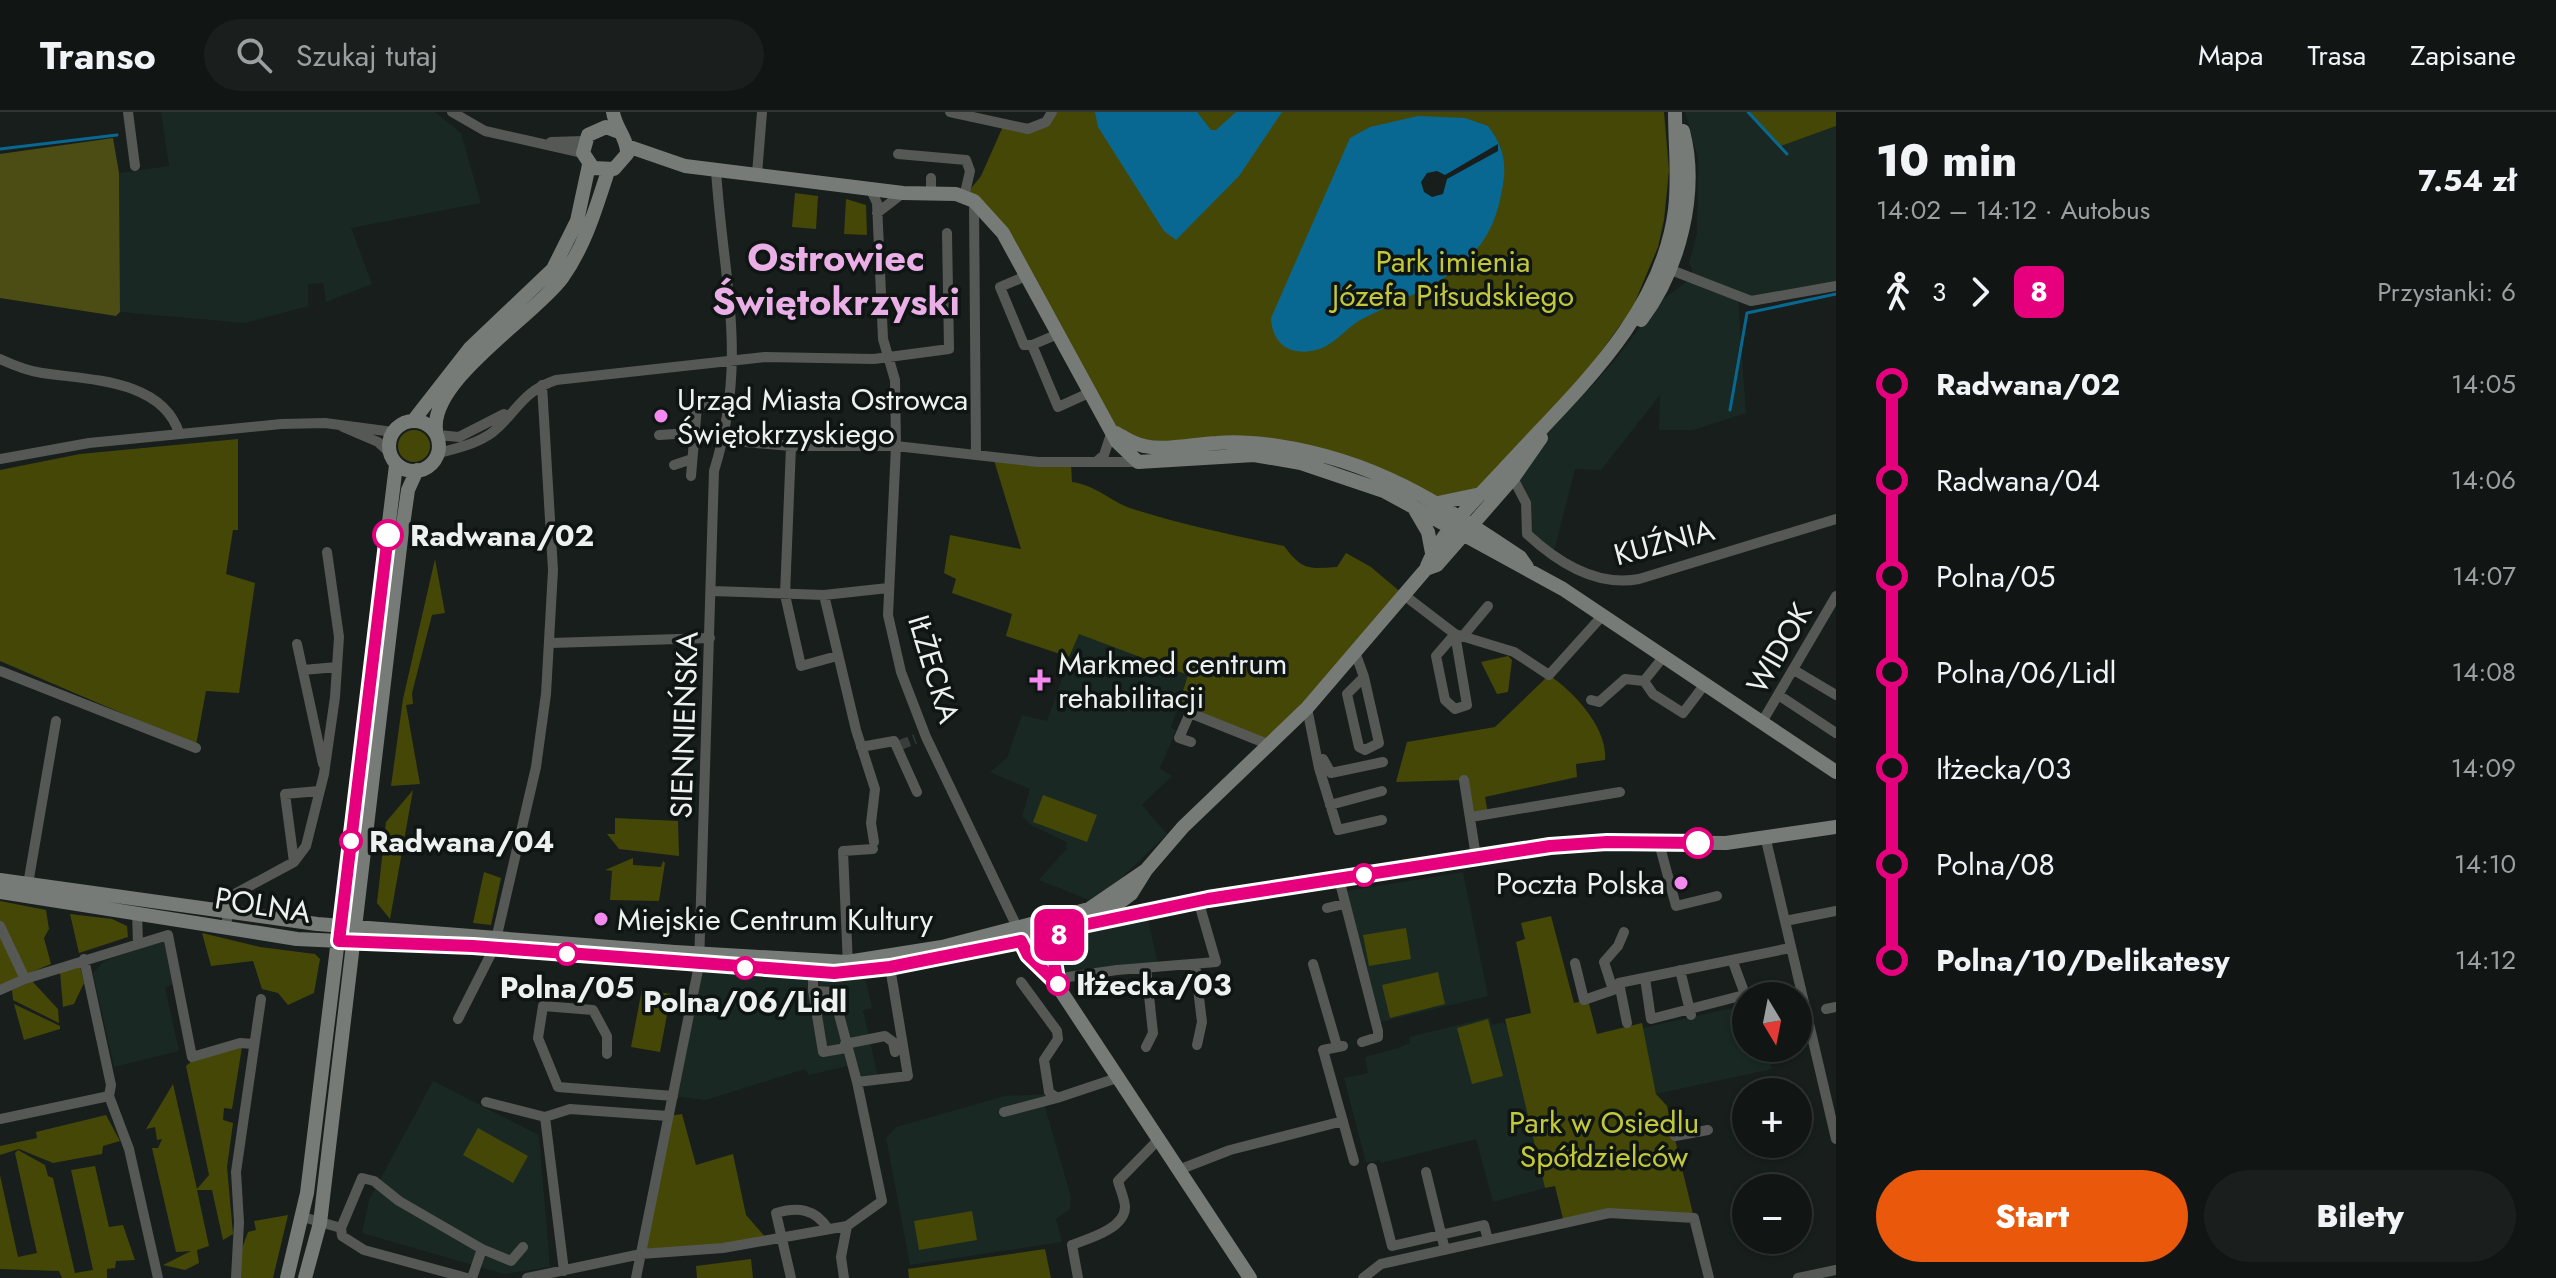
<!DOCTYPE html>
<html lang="pl">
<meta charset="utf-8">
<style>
body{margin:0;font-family:Jost,sans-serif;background:#1a1f1e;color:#f1f3f6;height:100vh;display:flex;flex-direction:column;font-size:30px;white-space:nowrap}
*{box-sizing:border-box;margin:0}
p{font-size:26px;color:#9c9fa0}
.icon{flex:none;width:44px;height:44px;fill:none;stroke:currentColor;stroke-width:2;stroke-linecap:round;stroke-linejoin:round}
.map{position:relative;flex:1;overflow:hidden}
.panel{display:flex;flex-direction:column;background:#111615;width:720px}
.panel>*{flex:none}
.badge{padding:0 16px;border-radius:12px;font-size:28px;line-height:52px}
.needle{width:52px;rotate:170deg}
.tools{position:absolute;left:1732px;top:870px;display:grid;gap:16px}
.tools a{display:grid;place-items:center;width:80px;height:80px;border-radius:50%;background:#111615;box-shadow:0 2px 6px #0004,0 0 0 2px #303534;font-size:40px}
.map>.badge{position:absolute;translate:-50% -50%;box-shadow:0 0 0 4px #fff}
.legs{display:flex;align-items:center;gap:12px;height:88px;padding:0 40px;font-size:26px}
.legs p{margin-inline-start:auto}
.summary{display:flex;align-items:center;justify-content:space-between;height:136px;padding:0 40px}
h1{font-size:44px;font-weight:800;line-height:60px}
.primary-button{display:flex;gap:16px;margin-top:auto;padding:16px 40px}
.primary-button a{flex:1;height:92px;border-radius:48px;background:#ea580c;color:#fff;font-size:32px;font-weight:800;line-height:92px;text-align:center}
.primary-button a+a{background:#1a1f1e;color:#f1f3f6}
ul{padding:0 40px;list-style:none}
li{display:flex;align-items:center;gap:28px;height:96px;font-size:30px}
li i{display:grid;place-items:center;width:12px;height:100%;margin:0 10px;background:currentColor}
li i::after{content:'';width:20px;height:20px;margin:-10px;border:6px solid;border-radius:50%;background:#111615}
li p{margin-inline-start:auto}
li:first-child i{background:linear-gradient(#0000 50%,currentColor 0)}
li:last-child i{background:linear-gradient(currentColor 50%,#0000 0)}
header{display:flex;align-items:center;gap:48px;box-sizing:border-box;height:112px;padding:0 40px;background:#111615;border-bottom:2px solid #303534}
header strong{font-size:38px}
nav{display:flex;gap:44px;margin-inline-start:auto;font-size:28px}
.search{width:560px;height:72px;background:#1a1f1e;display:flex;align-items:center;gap:20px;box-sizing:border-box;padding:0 28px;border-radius:44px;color:#9c9fa0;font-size:30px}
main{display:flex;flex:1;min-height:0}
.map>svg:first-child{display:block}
.built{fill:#192823}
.green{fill:#454707}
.forest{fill:#4b4d15}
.water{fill:#096892}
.pier{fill:#171e1c}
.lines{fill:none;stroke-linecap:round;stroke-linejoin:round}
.stream{stroke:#096892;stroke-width:3}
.street-tunnel{stroke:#373e3c;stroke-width:10;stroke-dasharray:10 5;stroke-linecap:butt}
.street{stroke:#565856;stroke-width:10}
.secondary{stroke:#777b77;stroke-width:14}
.line-1-casing{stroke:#fff;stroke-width:18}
.line-1{stroke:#e6007e;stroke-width:12}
.poi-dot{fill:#f489f0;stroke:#0e1512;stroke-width:3}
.stop-1-dot{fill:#fff;stroke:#e6007e;stroke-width:4}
.labels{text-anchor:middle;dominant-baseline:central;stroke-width:7;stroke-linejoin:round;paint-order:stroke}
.park-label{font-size:30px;fill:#c3c83b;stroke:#0e1512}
.poi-label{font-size:30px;fill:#edf2f0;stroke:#0e1512;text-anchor:start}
.stop-label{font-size:30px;font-weight:bold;fill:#edf2f0;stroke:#0e1512;text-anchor:start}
.street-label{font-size:30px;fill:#edf2f0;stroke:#0e1512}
.district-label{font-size:38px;font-weight:bold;fill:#eaafe6;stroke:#0e1512}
</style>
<header>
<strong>Transo</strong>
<div class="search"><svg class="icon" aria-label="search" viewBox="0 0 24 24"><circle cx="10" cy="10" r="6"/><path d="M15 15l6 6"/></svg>Szukaj tutaj</div>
<nav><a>Mapa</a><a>Trasa</a><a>Zapisane</a></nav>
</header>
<main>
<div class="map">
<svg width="1836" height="1166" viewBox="0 0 1836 1166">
<rect width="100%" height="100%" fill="#171e1c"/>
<path class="built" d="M161 0H435L461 21 481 91 351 116 372 172 326 190 323 171 308 172V194L245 211 120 200 119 61 169 54Z
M1685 0H1748L1781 34 1836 14V174L1738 186 1746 301 1693 318H1659L1660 283 1601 358 1575 357 1555 436 1550 439 1533 428 1526 390 1516 369 1538 332 1583 275 1588 278 1616 247 1657 192 1694 164 1689 151 1697 122 1698 46Z
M1078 521 1189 563 1171 615 1176 619 1160 656 1172 664 1142 693 1167 722 1107 780 1089 788 1039 768 1067 736 1066 730 1031 713 1022 704 1030 677 990 660 1007 646 1022 603 1047 609Z
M1463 760 1488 884 1381 910 1346 779Z
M1136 801 1148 807 1159 857 1139 855 1058 872 1049 839 1064 817Z
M169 826 177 871 165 875 179 939 114 955 93 861 104 849Z
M699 853 848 860 866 869 872 896 863 898 878 965 857 970 852 953 809 963 805 957 706 988 673 984Z
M1746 893V936H1767L1772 957 1656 982 1642 916Z
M1490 905 1492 913 1503 910 1507 915 1545 1076 1493 1090 1476 1027 1381 1051 1380 1048 1366 1051 1344 966 1368 961 1365 945 1398 936 1410 931 1409 925Z
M433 969 539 1023 550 1155 504 1162 362 1121 369 1088Z
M1045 982V995L1071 1085 1070 1097 1056 1107 1062 1130 910 1153 886 1026 896 1015 1005 984Z"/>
<path class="green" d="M1052 0H1664L1669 58 1664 108 1658 135 1632 197 1584 263 1481 382 1438 391 1411 375 1281 334 1157 336 1121 323 1003 121 964 85 981 64 1004 12 1028 17Z
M1748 0H1836V14L1781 34Z
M795 81 818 84 816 117 792 115Z
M846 87 866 93 867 123 844 122Z
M398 334a16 16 0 1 1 32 0a16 16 0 1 1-32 0Z
M238 327V418H233L226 462 255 471 239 581 206 579 196 633 0 549V358L80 342Z
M993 345 1071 351 1072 370C1098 374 1109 389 1133 397 1183 413 1233 423 1284 434 1302 458 1308 457 1337 455L1346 441 1371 455 1404 483 1270 633 1178 595 1188 563 1079 522 1069 545 1006 524 1012 502 952 481 956 467 944 461 950 423 1021 437Z
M435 447 445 501 432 503 412 581 413 592 406 593 420 672 391 674 403 587Z
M1508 544 1512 548 1508 580 1497 582 1481 550Z
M1549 563C1574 580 1608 616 1605 648L1576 652 1577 665 1485 685 1488 702 1471 705 1464 668 1396 670 1407 630 1495 615Z
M413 678 390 807 377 791 386 710Z
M1043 683 1097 703 1087 730 1033 710Z
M615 706 678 709 679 744 619 737 607 722H615Z
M633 746V753L661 755 663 749 665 751 659 789 610 788 612 759 605 758Z
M484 760 501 766 491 813 473 811Z
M0 789 46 798 49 817 44 826 51 852 0 873Z
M70 802 112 807 127 814 128 825 79 841Z
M1551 804 1574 891 1588 888 1597 922 1642 911 1656 982 1667 994 1694 1106 1609 1101 1564 1111 1555 1074 1545 1076 1505 907 1531 901 1516 830 1525 827 1521 811Z
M1406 816 1411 847 1369 854 1363 823Z
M202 821 260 835 315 842 320 847 314 881 288 893 278 881 262 877 253 849 211 854Z
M80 854 84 871 74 892 63 895 60 860Z
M1438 860 1445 892 1390 906 1382 873Z
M32 869 58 897 59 911 13 888 12 878Z
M642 877 671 882 660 940 631 935Z
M14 892 60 914V917L24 928Z
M1488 907 1503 964 1472 972 1457 916Z
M242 935 232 997 224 996 223 1008 233 1011 227 1055 233 1122 223 1128 212 1078H197L209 1134 197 1138 199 1151 185 1158 163 1153 191 1139 176 1140 152 1036H158L162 1027 157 1028 155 1015 146 1017 173 972 197 1077 209 1063 186 954 193 948Z
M682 1002 696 1053 733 1042 746 1103 768 1128 641 1142 668 1004Z
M106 1003 120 1029 103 1034 102 1042 53 1051 19 1037 0 1043V1034L37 1026 36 1020Z
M478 1016 528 1044 513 1071 463 1043Z
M18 1038 45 1053 48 1064 53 1066 75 1161 93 1158 71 1058 95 1054 109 1115 123 1113 135 1148 116 1149 115 1156 107 1157V1166H62L59 1159 0 1157V1063L18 1145 37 1141 15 1041Z
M972 1099 977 1128 919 1138 914 1109Z
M288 1103 273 1166H240L241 1139 248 1120 256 1118 254 1109Z
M1045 1137 1051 1166H909L908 1157Z
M751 1147 753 1166H697L696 1154Z"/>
<path class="forest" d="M113 26 119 61 120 200 116 204 0 186V42Z"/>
<path class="water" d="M1095 0H1197L1211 18H1216L1236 0H1282L1239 64 1176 128 1164 119 1098 15Z
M1418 4 1465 6 1488 14C1506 38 1507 55 1501 83 1487 160 1423 176 1362 207 1344 217 1333 236 1311 239 1287 243 1272 229 1271 206L1350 26 1370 15Z"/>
<path class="pier" d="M1498 32V39L1447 67 1443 82 1432 85 1424 80 1421 70 1427 61 1437 59 1445 63Z"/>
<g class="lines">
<path class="stream" d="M1748 0 1787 42
M0 37 117 23
M1730 298 1747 201 1836 182"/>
<path class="street-tunnel" d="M900 633 915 627"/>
<path class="street" d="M128 0 135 54
M452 0 485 19 583 41
M950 0 1028 17 1046 10 1052 0
M551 30 584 29
M898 42 966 48 970 59 964 85
M757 62 762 0
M870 76 877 91 883 227 895 268 896 334 888 503 901 560 926 625 1018 817
M931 81V66
M974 89 976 343
M877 101 903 81
M1666 156 1751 189 1836 174
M1026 164 1000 175 1024 233H1032
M1058 222 1032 233 1058 295 1091 280
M0 247C13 253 28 259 42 261 88 268 162 267 179 321
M343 315 378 330 389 340
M438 323 459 325 504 302
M659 323 692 321
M723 328 791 334H896L1038 350H1138
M791 334 785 483 801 554 837 544
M439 341C457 336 477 332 493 320 518 299 521 280 556 268L765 245 874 247 949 237 947 121
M0 347 89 331 281 312 325 311 393 320
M1096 350 1104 343 1112 319
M674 353 692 347
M691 364 697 294 727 296
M1513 366 1526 391 1527 422C1557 450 1597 475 1639 467L1836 407
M712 479 824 483 888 476
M824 483 856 618 875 677 871 711 874 730
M1404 483 1455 522 1467 593 1455 597 1445 588 1436 544 1455 522 1514 540 1549 563 1603 503
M1463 524 1488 494
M551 531 710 526
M297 532 323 652
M1355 540 1364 565
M303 558 337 555
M1794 558 1836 583
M0 559 196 636
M1364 565 1379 631 1365 638 1359 635 1347 582Z
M1644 569 1653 582 1683 601 1705 572
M1780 584 1836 621
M1591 588 1599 590 1625 567 1644 569 1664 544
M1307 596 1319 656 1338 718 1382 708
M1762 610 1836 484
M1191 630 1179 626 1190 601 1270 633
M861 635 894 629 917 680
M1323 647 1331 661 1383 650
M1464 668 1476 745
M1330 693 1382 679
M1471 705 1620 680
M1766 728 1836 1027
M1659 731 1676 794 1717 784
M294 750 285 682 319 679
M1339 767 1378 919V925L1362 930
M27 778 56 609
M1327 796 1344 792
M137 800 138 832
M1785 809 1836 799
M0 814 25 867
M226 814 231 784 294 750 306 734 324 662 335 585 339 525 327 440
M84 847 111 973 109 984 129 1037 158 1166
M1733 850 1746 885
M1575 851 1584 888 1613 878 1619 871 1790 836
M1195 852 1202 910 1197 933
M1313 852 1337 934
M848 854 843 739 873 737
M1146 856 1153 921 1146 935
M813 857V879L823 940 846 936
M1680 858 1691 903
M1645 866 1651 907 1744 883
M1021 870 1057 919 1058 927 1044 948 1049 980 1057 986 1120 965
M1619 871 1627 911
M1058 872 1068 865 1117 858 1216 850 1198 788
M0 878 25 867 168 823 192 945 240 931 253 932
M1613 878 1604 850 1618 834 1624 820
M1826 897 1836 895
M458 907 494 836 536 655 546 582 553 458 542 273
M845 932 885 924 893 930 895 940
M1343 934 1323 938 1354 1049
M607 942V924L593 898 543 894 538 926 558 975 673 984
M857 970 908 964 890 855
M486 990 545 1005 570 997 668 1004
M1004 1000 1057 986
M545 1005 564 1159
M0 1007 109 984
M1675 1024 1708 1018
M1372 1056 1392 1134 1484 1113 1488 1128
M1181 1057 1230 1038 1343 1009
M1426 1060 1445 1138
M303 1105 341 1116 362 1066 374 1069 399 1089 482 1137
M341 1116 342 1124 364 1138 467 1166
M236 1166 239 1110 236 1060 261 887
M472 1166 482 1137 511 1149 523 1135
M527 1166 641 1142 723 1136 847 1114 882 1089 857 970 833 880 813 879
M636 1166 699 853 714 359C749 246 723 169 716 58
M791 1166 776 1101C797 1095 815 1096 828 1117
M844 1166 841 1145 847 1114
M1078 1166 1072 1133C1087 1127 1125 1117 1125 1095 1125 1088 1120 1077 1118 1069L1160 1026
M1363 1166 1381 1152 1609 1101 1694 1106 1709 1166
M1798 1166 1836 1158"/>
<path class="secondary" d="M613 0C615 16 628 26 627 42L614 57 593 56 583 41 588 23 606 15 619 20
M627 34 685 54 903 81 956 82 974 89 1003 121 1117 330 1138 350 1254 343 1301 351 1384 379 1563 477 1836 660
M1641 208C1679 158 1699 81 1683 19
M389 334a25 25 0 1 1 50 0a25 25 0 1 1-50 0Z
M413 309 470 236 553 157 577 109 589 53
M436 318C430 268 534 204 562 166 585 134 596 96 608 59
M1116 321C1125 326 1133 332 1144 334 1167 339 1193 332 1217 331 1237 329 1258 331 1278 334 1377 349 1440 392 1520 445L1527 455
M1438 391 1481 382
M1414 396 1428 420 1432 441
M1426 457 1437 453 1513 366 1541 326
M0 768 317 812 675 840 847 850 942 835 1089 797 1146 758 1183 715 1307 596 1426 457C1438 423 1478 385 1504 357 1572 282 1661 206 1675 98 1679 65 1675 32 1675 0
M0 780 297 827 494 836 813 861 892 854
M1100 805 1131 782 1146 758
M1022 820 1250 1166
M940 845 1198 788 1550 734 1607 730 1726 731 1836 715
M287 1166 307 1081 396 353
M305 1166 320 1111 401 427 408 378 417 358"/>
</g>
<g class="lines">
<g class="line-1-casing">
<path id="line-1" d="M388 423 339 829 473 834 834 861 890 855 1021 829 1028 843 1058 872 1051 833 1064 817 1208 787 1550 734 1607 730 1698 731"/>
</g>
<use href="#line-1" class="line-1"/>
</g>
<g class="poi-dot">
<circle cx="661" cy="304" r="8"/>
<path d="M1036 556h8v8h8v8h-8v8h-8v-8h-8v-8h8z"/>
<circle cx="1681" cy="771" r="8"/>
<circle cx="601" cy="807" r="8"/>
</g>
<g class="stop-1-dot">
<circle cx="388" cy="423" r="14"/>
<circle cx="351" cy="729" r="10"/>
<circle cx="1698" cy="731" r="14"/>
<circle cx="1364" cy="763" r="10"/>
<circle cx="567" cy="842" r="10"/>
<circle cx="745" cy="856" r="10"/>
<circle cx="1058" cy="872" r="10"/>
</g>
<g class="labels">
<g class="park-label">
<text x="1453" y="149">Park imienia<tspan x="1453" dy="34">Józefa Piłsudskiego</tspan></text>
<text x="1604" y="1010">Park w Osiedlu<tspan x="1604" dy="34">Spółdzielców</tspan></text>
</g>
<g class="poi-label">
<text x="677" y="287">Urząd Miasta Ostrowca<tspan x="677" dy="34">Świętokrzyskiego</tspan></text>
<text x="1058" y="551">Markmed centrum<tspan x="1058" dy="34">rehabilitacji</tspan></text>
<text x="1665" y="771" text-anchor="end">Poczta Polska</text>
<text x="617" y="807">Miejskie Centrum Kultury</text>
</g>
<g class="stop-label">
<text x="410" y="423">Radwana/02</text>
<text x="369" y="729">Radwana/04</text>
<text x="1076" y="872">Iłżecka/03</text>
<text x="567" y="875" text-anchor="middle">Polna/05</text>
<text x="745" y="889" text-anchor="middle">Polna/06/Lidl</text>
</g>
<g class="street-label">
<text transform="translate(1664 430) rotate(-15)">KUŹNIA</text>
<text transform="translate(1779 536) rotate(-60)">WIDOK</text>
<text transform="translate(934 557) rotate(73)">IŁŻECKA</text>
<text transform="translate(684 613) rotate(-88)">SIENNIEŃSKA</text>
<text transform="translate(263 793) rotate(9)">POLNA</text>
</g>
<g class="district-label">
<text x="836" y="145">Ostrowiec<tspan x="836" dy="44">Świętokrzyski</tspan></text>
</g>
</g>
</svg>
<div class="tools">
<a><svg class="needle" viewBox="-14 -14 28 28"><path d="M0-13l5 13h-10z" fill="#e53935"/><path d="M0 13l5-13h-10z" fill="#9c9fa0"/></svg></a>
<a>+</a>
<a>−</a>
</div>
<b class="badge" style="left:1059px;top:823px;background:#e6007e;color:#fff">8</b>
</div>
<section class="panel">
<div class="summary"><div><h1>10 min</h1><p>14:02 – 14:12 · Autobus</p></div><b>7.54 zł</b></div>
<div class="legs"><svg class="icon" aria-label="walk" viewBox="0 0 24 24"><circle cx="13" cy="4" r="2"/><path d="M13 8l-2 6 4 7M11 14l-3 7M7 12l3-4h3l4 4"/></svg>3<svg class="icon" aria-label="forward" viewBox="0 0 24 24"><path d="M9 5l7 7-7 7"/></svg><b class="badge" style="background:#e6007e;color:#fff">8</b><p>Przystanki: 6</p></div>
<ul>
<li><i style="color:#e6007e"></i><b>Radwana/02</b><p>14:05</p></li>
<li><i style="color:#e6007e"></i><span>Radwana/04</span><p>14:06</p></li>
<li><i style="color:#e6007e"></i><span>Polna/05</span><p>14:07</p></li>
<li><i style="color:#e6007e"></i><span>Polna/06/Lidl</span><p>14:08</p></li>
<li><i style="color:#e6007e"></i><span>Iłżecka/03</span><p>14:09</p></li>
<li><i style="color:#e6007e"></i><span>Polna/08</span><p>14:10</p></li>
<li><i style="color:#e6007e"></i><b>Polna/10/Delikatesy</b><p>14:12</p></li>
</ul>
<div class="primary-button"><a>Start</a><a>Bilety</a></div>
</section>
</main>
